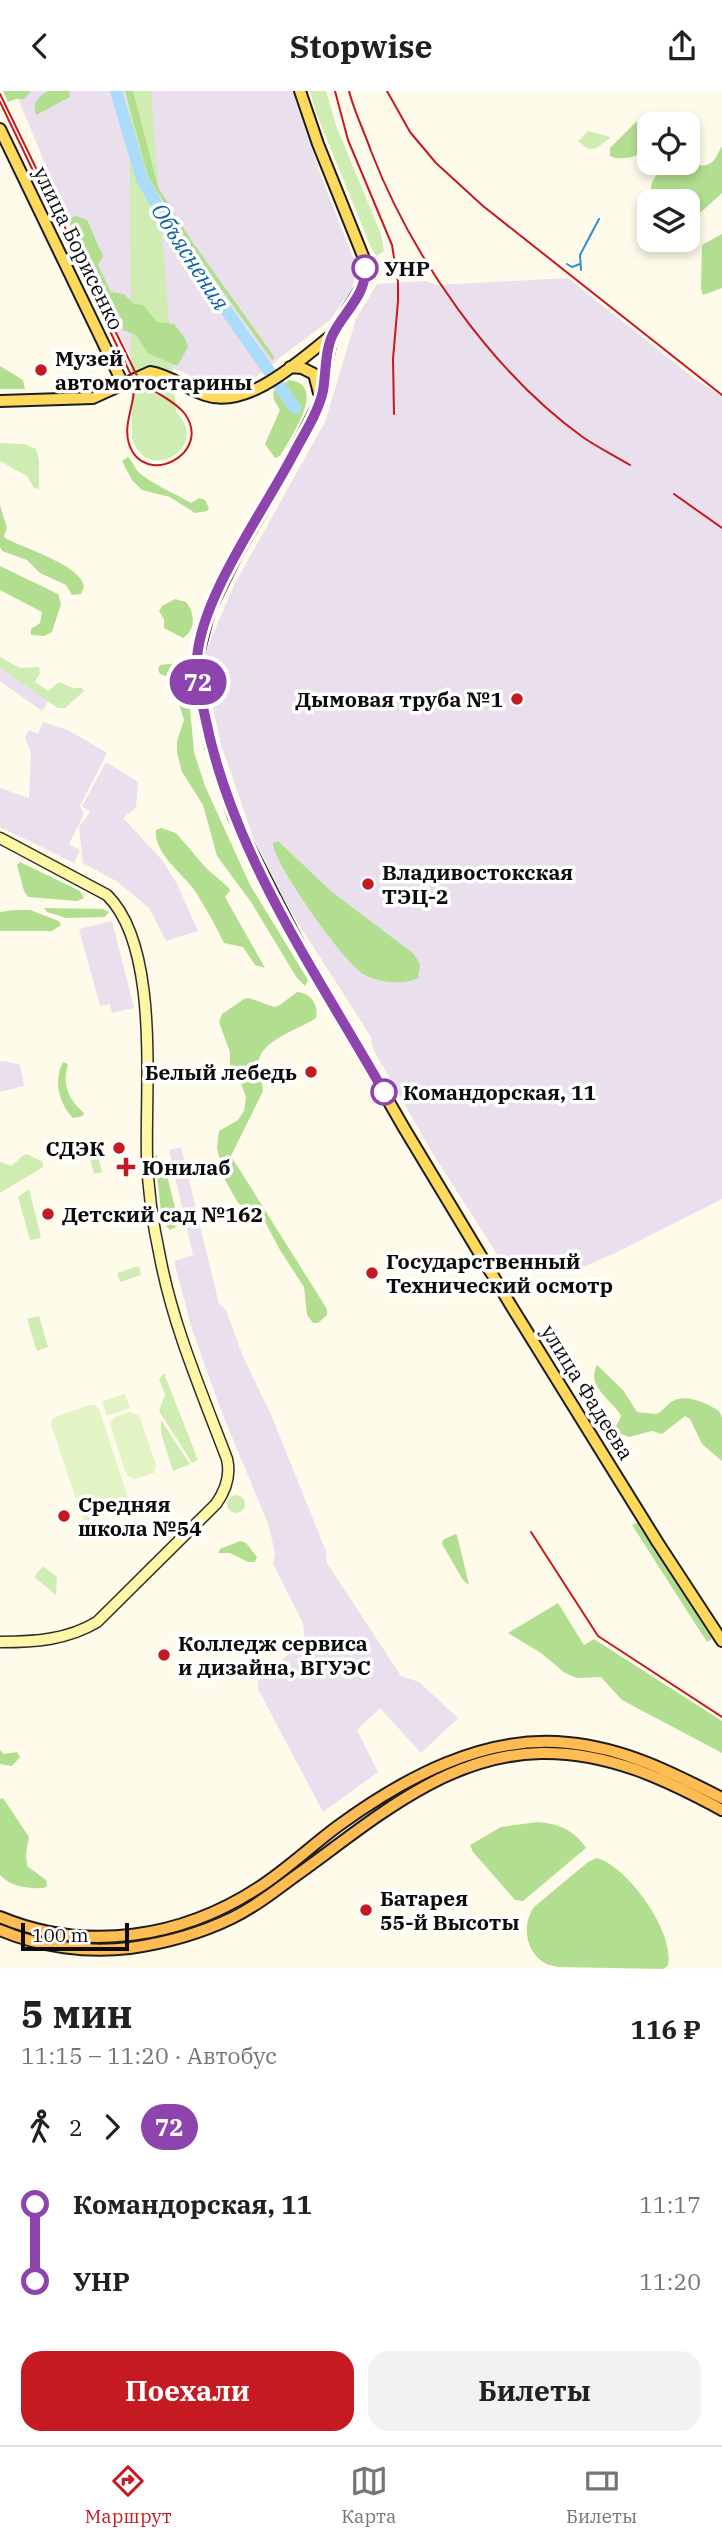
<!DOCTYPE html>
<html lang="ru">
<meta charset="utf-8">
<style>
body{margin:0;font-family:"IBM Plex Serif",serif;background:#f2f2f2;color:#202124;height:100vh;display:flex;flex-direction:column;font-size:26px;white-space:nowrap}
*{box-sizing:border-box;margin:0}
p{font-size:23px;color:#757577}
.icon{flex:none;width:38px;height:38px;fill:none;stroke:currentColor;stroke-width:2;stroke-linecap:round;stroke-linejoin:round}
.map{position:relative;height:1878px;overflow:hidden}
.panel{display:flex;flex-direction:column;background:#fff;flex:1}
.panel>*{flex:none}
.badge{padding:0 14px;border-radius:23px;font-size:24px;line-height:46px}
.controls{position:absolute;left:637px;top:21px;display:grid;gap:14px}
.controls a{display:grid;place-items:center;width:63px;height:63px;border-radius:14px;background:#fff;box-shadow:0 4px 10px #0003;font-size:35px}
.scale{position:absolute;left:21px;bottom:18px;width:108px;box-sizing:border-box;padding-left:7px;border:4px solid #0c0c0c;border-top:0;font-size:19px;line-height:24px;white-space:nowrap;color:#0c0c0c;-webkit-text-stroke:5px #fff;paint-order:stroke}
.map>.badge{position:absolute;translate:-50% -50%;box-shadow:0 0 0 4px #fff}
.legs{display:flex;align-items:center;gap:10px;height:77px;padding:0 21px;font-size:23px}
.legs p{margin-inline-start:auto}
.overview{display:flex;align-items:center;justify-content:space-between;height:119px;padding:0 21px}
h1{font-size:38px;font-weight:700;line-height:52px}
.primary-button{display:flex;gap:14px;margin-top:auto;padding:14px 21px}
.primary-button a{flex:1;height:80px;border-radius:21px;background:#c51a21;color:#fff;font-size:28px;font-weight:700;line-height:80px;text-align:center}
.primary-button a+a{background:#f2f2f2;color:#202124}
ul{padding:0 21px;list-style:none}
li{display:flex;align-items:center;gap:24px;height:77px;font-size:26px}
li i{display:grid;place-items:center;width:10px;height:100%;margin:0 9px;background:currentColor}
li i::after{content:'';width:18px;height:18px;margin:-9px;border:5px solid;border-radius:50%;background:#fff}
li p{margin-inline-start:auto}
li:first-child i{background:linear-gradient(#0000 50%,currentColor 0)}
li:last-child i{background:linear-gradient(currentColor 50%,#0000 0)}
header{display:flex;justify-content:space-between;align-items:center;height:91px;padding:0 21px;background:#fff;font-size:32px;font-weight:700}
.menu{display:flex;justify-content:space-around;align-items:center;height:98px;border-top:2px solid #e0e0e0;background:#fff;font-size:19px;color:#757577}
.menu a{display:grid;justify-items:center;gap:4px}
.menu .on{color:#c51a21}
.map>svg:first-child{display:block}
.industrial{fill:#eadfec}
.green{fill:#cfecb2}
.forest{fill:#b2de90}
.pitch{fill:#e2f3c4}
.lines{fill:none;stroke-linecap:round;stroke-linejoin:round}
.stream{stroke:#2d91d7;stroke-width:2}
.river{stroke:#abdcfb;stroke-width:12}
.secondary-casing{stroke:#2e2e2e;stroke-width:13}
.primary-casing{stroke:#1d1d1d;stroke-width:14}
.trunk-casing{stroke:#1d1d1d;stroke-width:14}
.secondary{stroke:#fff6a6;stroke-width:10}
.primary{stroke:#ffd95b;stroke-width:10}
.trunk{stroke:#ffbc52;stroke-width:10}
.tram{stroke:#c51a21;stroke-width:2}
.rail{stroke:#c51a21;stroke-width:2}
.line-1-casing{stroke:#fff;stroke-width:16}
.line-1{stroke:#8e44ad;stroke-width:10}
.stop-1-dot{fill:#fff;stroke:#8e44ad;stroke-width:3.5}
.poi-dot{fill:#c51a21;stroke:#fff;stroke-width:2.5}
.labels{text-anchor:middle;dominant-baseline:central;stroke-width:7;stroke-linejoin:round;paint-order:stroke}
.street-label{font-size:21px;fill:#0c0c0c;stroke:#fff}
.stop-label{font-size:21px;font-weight:bold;fill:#0c0c0c;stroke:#fff;text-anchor:start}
.poi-label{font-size:21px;font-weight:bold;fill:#0c0c0c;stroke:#fff;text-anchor:start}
.water-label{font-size:23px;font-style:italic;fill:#0d62a6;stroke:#fff}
</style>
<header><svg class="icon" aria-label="back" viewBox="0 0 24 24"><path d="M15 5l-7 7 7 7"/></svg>Stopwise<svg class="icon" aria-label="share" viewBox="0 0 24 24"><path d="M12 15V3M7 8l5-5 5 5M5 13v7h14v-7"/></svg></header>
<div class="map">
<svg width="722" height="1878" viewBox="0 0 722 1878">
<rect width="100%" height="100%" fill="#fffbeb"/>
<path class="industrial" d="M15 0H292L323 90 357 177 352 198 329 230 278 268 268 278 240 295 220 297 145 265 133 271 99 204Z
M568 187 696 289 722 305V1108L617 1161 572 1181 534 1177 497 1163 433 1063 373 958 371 946 291 821 253 746 221 653 207 591 205 562 234 494 325 331 356 228 377 193 426 190 437 194Z
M0 573 49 609 42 620 0 590Z
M43 631 68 639 107 662 80 715 84 723 69 753 80 759 74 772 0 736V697L29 707 31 663 25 646 29 639 38 643Z
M106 671 138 691 136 717 123 727 163 770 177 793 198 840 166 850 149 817 118 791 83 772 79 736 90 721 82 715Z
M112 830 134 917 112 922 110 913 100 915 79 838Z
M4 970 20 974 24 995 0 1001V971Z
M181 1056 219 1213 226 1219 242 1263 272 1326 326 1460 327 1472 401 1585 419 1591 458 1627 421 1662 380 1617 357 1639 378 1681 323 1721 258 1598V1590L305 1549 303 1532 273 1473 275 1463 269 1435 220 1317 192 1238 174 1170 193 1164 169 1059Z"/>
<path class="green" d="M129 0H151L176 321C212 355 147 396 132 347Z
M310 0H326L337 37 381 143 384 160 377 165 372 159 315 19Z
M588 40 611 46 597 57 588 58 578 50Z
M0 352 24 353 36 358 39 369V398L34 397 27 385 0 370Z
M0 566 20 577 39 576 40 582 35 591 48 600 59 591 73 597H82L84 600 65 617H58L0 577Z
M95 1054 102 1081 94 1083 87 1056Z
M27 1063 43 1071V1076L0 1102V1071L12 1075 22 1065Z
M29 1098 41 1147 30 1149 18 1106Z
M139 1175 141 1184 120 1191 117 1182Z
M39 1225 48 1256 37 1260 27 1228Z
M164 1282 198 1369 192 1372 159 1320 165 1304 159 1288Z
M161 1329 190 1373 173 1380 161 1342Z
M227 1413a9 9 0 1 1 18 0a9 9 0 1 1-18 0Z
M631 1416 714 1546 712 1548 651 1456Z
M43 1475 57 1486 56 1504 34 1486Z"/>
<path class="forest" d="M3 0H31L24 8H16L8 11Z
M48 0H69L70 6 36 24C32 12 38 6 48 0Z
M125 0H133L158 96 191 149 273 264 274 268 272 269 186 149 148 85Z
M636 31 649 34C649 39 650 47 649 52 646 65 621 71 610 65V57Z
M722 55V102L700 122 688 127V110H658L652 105C646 86 668 70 687 72 695 72 701 77 709 73 716 70 718 61 722 55Z
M75 125 87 129 103 165 98 174 111 201 124 203 134 213 143 214 157 231 174 233 185 247 188 256 178 274H175L148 262 136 244 123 239V229L109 214 69 131V128Z
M722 143V197L703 204 701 198 702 154Z
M0 275 23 289 25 298H0Z
M289 289C329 293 290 347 280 365L275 367 265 353 280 319 274 309 273 301Z
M128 366C134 372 135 380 142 384 158 396 174 402 191 412L199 407 205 409 209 417 207 420 195 422 170 406 142 399 132 389 122 370Z
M0 414 7 437 4 445 5 447C25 458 79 473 84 495L81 503 72 504 66 494 40 482 27 469 2 460 0 456Z
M0 475 58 503 61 513 52 541 44 545 31 544V538L40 532 42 521 0 499Z
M175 508 186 511C195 522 196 539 183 547L164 537V528L159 520 162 515Z
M179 572 187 584 194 661 205 695 250 794 308 889 305 895 297 887 251 811 217 765 203 714 182 681 177 662V650L184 629 171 587 160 583 158 578 160 574Z
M161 737 176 742 206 777 229 797 230 800 225 806 265 877 255 874 243 856 224 852C216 836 207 819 197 803 186 785 153 763 156 739Z
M278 750 332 801 414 863 420 874 418 887C404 894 380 892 365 884 346 875 273 772 273 752Z
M20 771 80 800 84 807 77 810 28 806 24 800 17 774Z
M44 817 103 818 109 821 105 826 66 827 47 821Z
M13 819H30L59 830 61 834 52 840H0V821Z
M297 901C311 902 319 914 316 927 298 939 260 949 258 973 257 982 263 991 263 1000L231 1065 327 1218V1224L318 1232H313L307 1224 304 1196 280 1159 265 1131 257 1123 238 1112 225 1089 217 1057 219 1040 238 1029 244 1020 246 1006 241 992 230 985V961L219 931 222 923 244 908 249 907 274 916 280 914Z
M63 971 68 973C62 994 68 1008 84 1022L83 1025 73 1027C59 1012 53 990 63 971Z
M157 1064 168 1088 178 1129 176 1136 170 1139 162 1131 155 1065Z
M597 1274 623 1299 637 1321 656 1323C664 1320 667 1312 675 1309 688 1303 708 1313 719 1320L722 1326V1370L702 1353 690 1328 685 1325 662 1343 652 1340 629 1346 618 1342 616 1335 621 1326 620 1323C609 1306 586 1295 597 1274Z
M637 1432 712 1548 707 1551 632 1434Z
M455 1443 457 1444 469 1494 463 1489 442 1453 443 1449Z
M240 1450 246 1452 257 1466 255 1471H248L230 1462H218L220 1458Z
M558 1512 584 1554 594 1548 722 1630V1662L622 1609 601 1586 577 1587 565 1582 541 1562 508 1542Z
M0 1659 4 1663 17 1661 20 1666 12 1675 0 1673Z
M3 1707 29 1746 26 1762 27 1775 46 1789 47 1795 44 1797C29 1798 11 1796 0 1784V1708Z
M537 1731C557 1732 575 1739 586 1757L523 1810 515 1809 473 1761 470 1754 501 1736Z
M597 1767C628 1776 675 1841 668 1874L664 1878 559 1876C554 1875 547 1874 543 1871 525 1859 522 1833 534 1816L588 1771Z"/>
<path class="pitch" d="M125 1303 130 1317 107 1325 102 1310Z
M89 1314H94L99 1318 129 1410 121 1418 88 1429H84L80 1420 51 1333 53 1327Z
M129 1321 139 1324 156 1374 154 1382 135 1388 128 1385 125 1380 110 1333 115 1326Z"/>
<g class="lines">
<path class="stream" d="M567 173 572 176 580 173
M581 179 580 164 599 128"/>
<path class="river" d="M116 0 142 88 176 148 295 317"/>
<g class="secondary-casing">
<path id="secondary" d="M0 747 107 804C160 856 145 996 147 1066 148 1099 153 1134 160 1166 173 1235 202 1302 227 1368 231 1385 226 1399 216 1413L97 1531C67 1549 35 1551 0 1551"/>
</g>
<g class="primary-casing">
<path id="primary" d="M300 0 318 53 363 165 365 183 363 194 332 244 319 312 283 383 237 463 209 520 197 567 199 596 211 655 234 726 301 858 404 1037 510 1213 658 1452 722 1550
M0 38 123 293
M290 276 302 277 314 283 319 302
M0 310 93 307 150 281C169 284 186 297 205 304 248 319 300 269 332 244"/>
</g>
<g class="trunk-casing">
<path id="trunk" d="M0 1826C87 1862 181 1847 258 1797 286 1779 311 1755 338 1735 404 1687 484 1643 568 1652 624 1657 673 1682 722 1707
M0 1839C40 1856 87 1862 130 1857 166 1852 199 1843 232 1827 254 1816 274 1801 294 1786 370 1732 443 1664 541 1662 608 1661 665 1688 722 1719"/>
</g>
<use href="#secondary" class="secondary"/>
<use href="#primary" class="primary"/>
<use href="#trunk" class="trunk"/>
<path class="tram" d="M0 3 140 291C154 301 175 310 185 323 213 363 144 398 129 353 122 331 138 309 133 288L0 11"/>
<path class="rail" d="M335 0 348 49 392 154 398 191V210L393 268 394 323
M349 0C354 20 364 40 371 60 412 166 491 280 584 347 599 357 615 365 630 374
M387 0 410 41 436 72 483 115 722 304
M674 403 722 437
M531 1441 598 1545 722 1626"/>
</g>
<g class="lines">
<g class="line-1-casing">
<path id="line-1" d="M365 177C367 203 344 221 333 243 325 259 326 282 323 300 318 322 304 343 294 362 264 420 202 504 197 567 195 588 202 610 206 630 234 765 317 883 384 1001"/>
</g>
<use href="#line-1" class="line-1"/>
</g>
<g class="stop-1-dot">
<circle cx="365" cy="177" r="12"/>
<circle cx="384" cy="1001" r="12"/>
</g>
<g class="poi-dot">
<circle cx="41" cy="279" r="7"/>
<circle cx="517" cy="608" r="7"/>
<circle cx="368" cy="793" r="7"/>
<circle cx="311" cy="981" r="7"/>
<circle cx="119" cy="1057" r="7"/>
<path d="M122.5 1065.5h7v7h7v7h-7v7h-7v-7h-7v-7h7z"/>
<circle cx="48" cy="1123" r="7"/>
<circle cx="372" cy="1182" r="7"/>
<circle cx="64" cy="1425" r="7"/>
<circle cx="164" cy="1564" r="7"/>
<circle cx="366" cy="1819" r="7"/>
</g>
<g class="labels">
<g class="street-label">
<text transform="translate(79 157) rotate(64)">улица Борисенко</text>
<text transform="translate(588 1301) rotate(58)">улица Фадеева</text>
</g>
<g class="stop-label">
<text x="384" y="177">УНР</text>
<text x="403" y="1001">Командорская, 11</text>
</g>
<g class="poi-label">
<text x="55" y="267">Музей<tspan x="55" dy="24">автомотостарины</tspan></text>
<text x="503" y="608" text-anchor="end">Дымовая труба №1</text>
<text x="382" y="781">Владивостокская<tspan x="382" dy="24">ТЭЦ-2</tspan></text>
<text x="297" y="981" text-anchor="end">Белый лебедь</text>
<text x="105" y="1057" text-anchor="end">СДЭК</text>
<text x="142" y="1076">Юнилаб</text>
<text x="62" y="1123">Детский сад №162</text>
<text x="386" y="1170">Государственный<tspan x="386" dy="24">Технический осмотр</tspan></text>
<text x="78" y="1413">Средняя<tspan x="78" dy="24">школа №54</tspan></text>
<text x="178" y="1552">Колледж сервиса<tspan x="178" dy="24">и дизайна, ВГУЭС</tspan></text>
<text x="380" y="1807">Батарея<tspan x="380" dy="24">55-й Высоты</tspan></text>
</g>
<g class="water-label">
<text transform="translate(191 165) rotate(57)">Объяснения</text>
</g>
</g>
</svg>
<div class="controls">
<a><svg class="icon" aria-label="locate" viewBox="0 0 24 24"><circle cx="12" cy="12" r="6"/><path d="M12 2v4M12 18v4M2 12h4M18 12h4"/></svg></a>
<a><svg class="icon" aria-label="layers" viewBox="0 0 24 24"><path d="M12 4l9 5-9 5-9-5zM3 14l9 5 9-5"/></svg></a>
</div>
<div class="scale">100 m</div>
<b class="badge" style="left:198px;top:591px;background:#8e44ad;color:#fff">72</b>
</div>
<section class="panel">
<div class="overview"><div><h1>5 мин</h1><p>11:15 – 11:20 · Автобус</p></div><b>116 ₽</b></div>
<div class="legs"><svg class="icon" aria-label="walk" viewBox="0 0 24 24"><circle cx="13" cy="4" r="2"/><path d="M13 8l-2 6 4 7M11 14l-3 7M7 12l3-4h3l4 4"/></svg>2<svg class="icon" aria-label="forward" viewBox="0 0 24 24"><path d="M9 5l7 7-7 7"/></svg><b class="badge" style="background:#8e44ad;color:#fff">72</b></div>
<ul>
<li><i style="color:#8e44ad"></i><b>Командорская, 11</b><p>11:17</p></li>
<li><i style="color:#8e44ad"></i><b>УНР</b><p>11:20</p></li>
</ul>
<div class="primary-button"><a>Поехали</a><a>Билеты</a></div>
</section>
<nav class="menu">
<a class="on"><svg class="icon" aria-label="directions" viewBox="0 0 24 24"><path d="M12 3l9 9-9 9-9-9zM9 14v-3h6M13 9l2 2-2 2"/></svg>Маршрут</a>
<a><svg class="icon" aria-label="map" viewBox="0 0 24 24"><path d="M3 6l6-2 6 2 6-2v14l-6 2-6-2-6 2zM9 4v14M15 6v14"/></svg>Карта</a>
<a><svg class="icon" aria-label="tickets" viewBox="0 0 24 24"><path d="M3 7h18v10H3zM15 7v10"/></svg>Билеты</a>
</nav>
